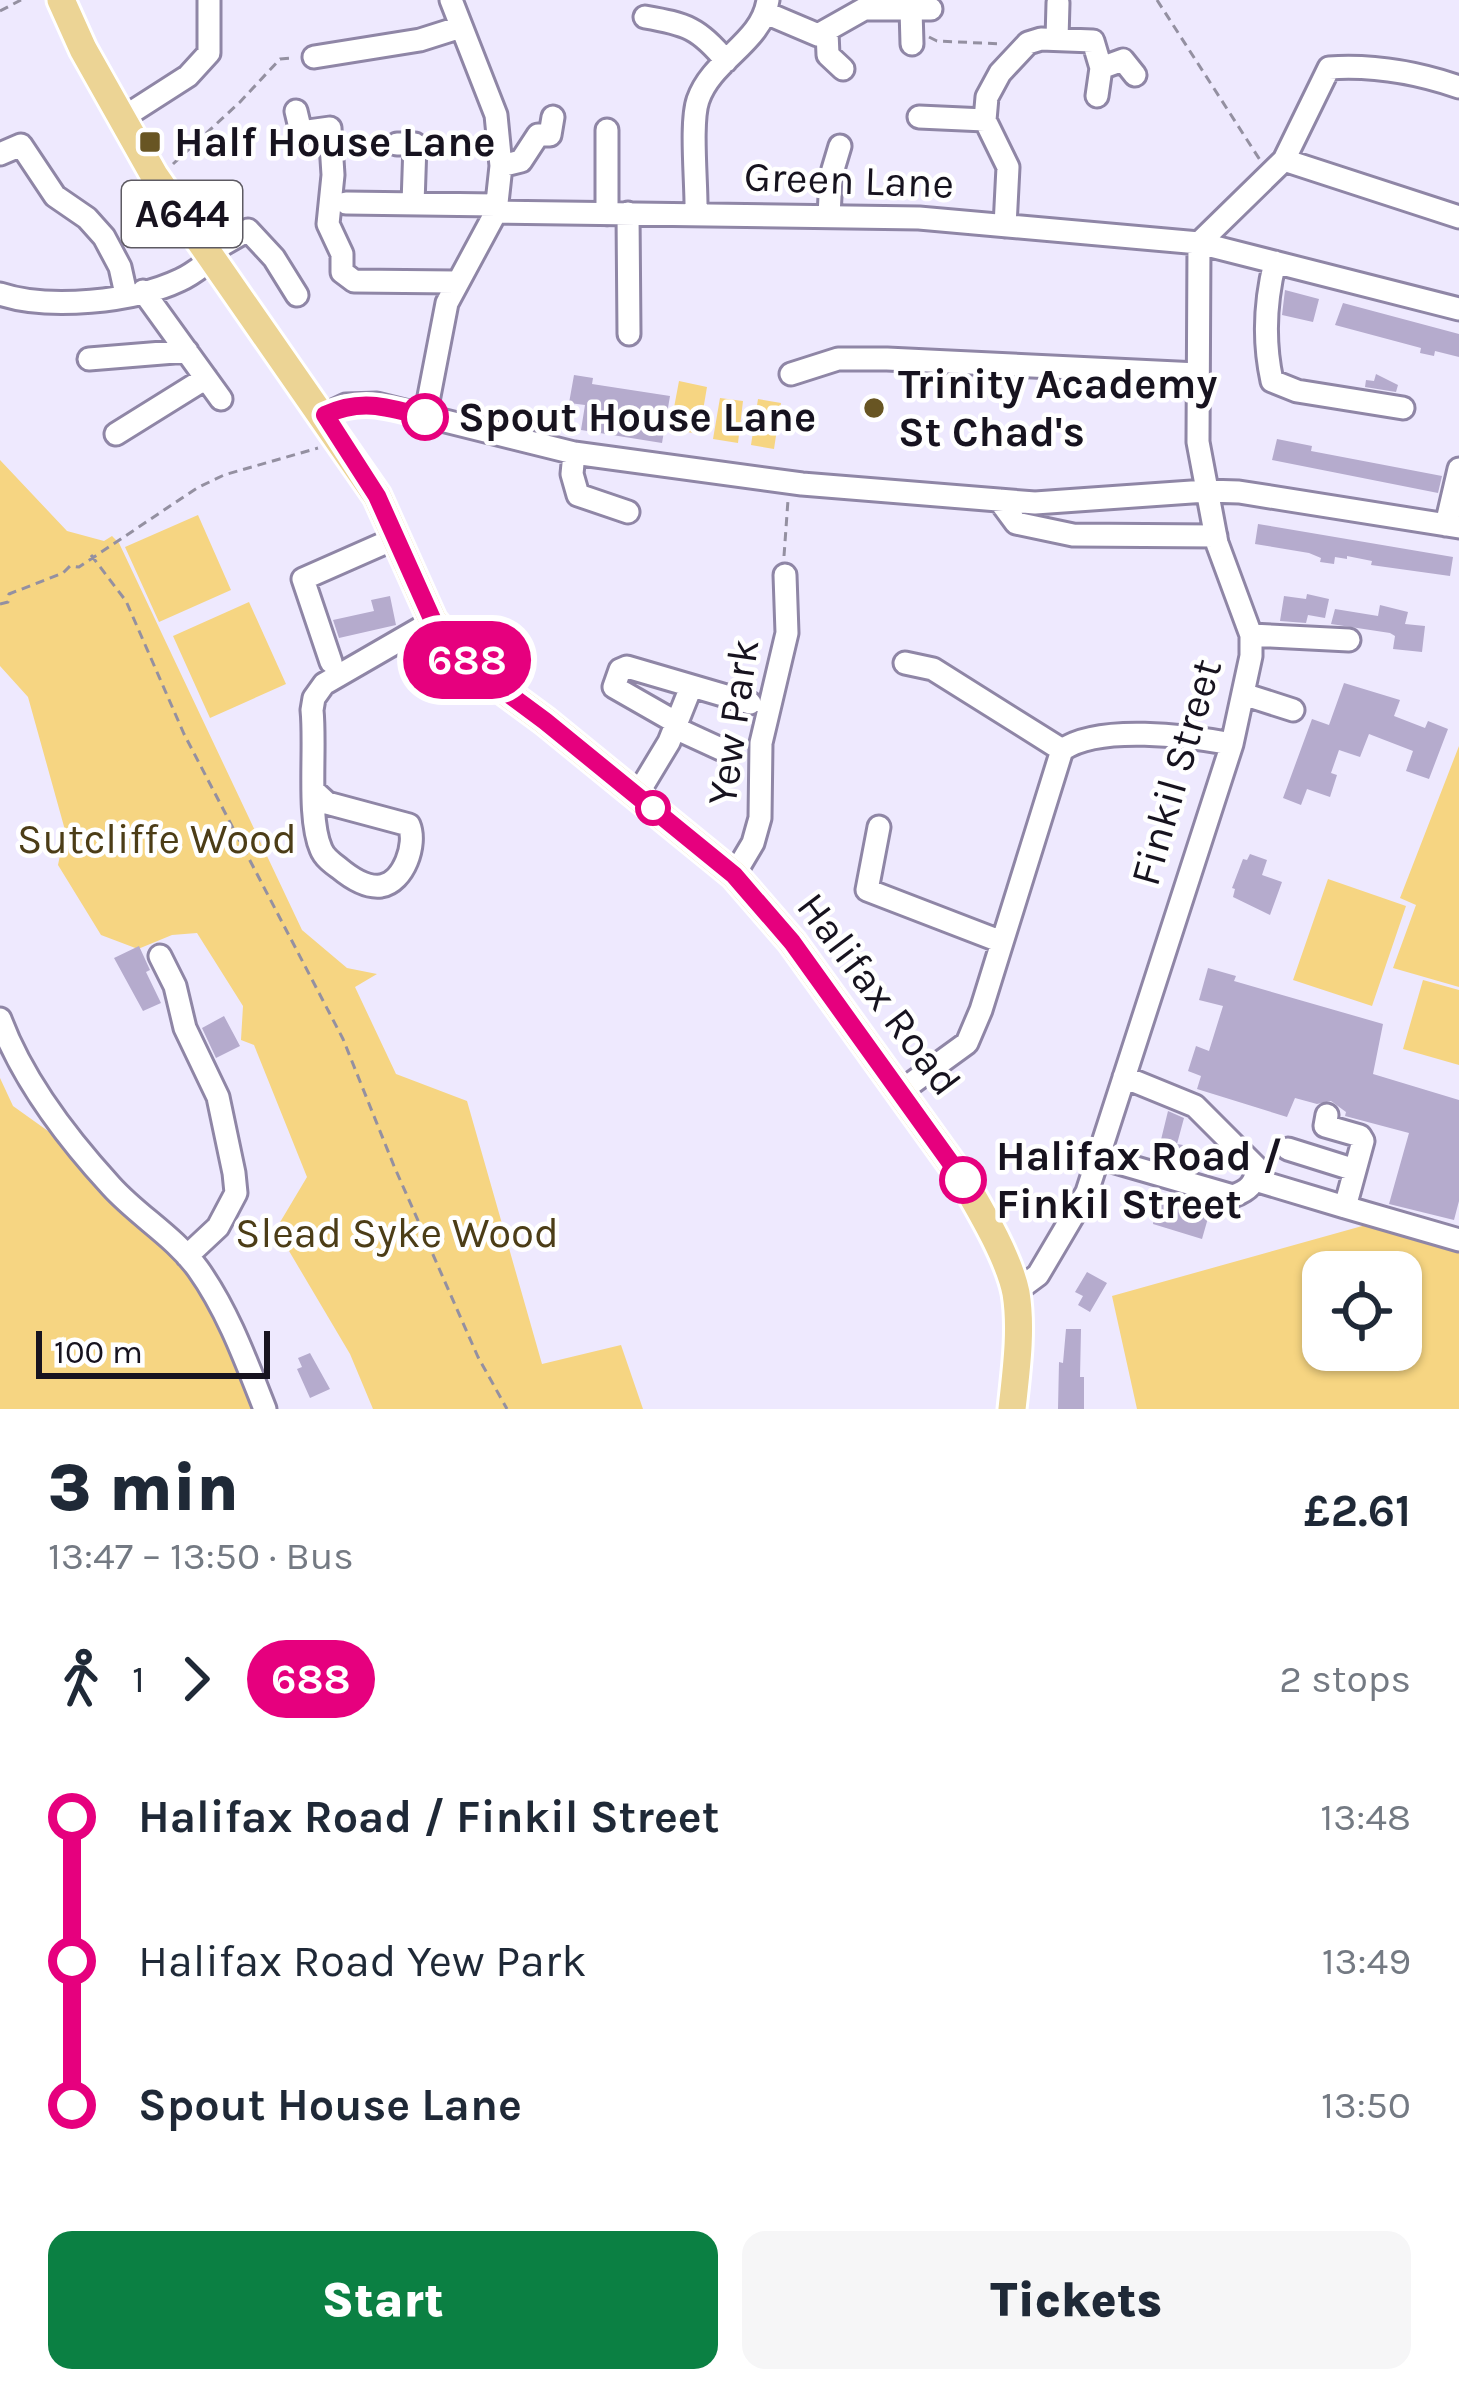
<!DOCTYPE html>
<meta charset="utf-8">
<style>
body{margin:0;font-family:Karla,sans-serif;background:#f6f6f7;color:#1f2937;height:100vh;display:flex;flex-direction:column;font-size:45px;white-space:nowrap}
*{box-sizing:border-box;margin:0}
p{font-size:39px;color:#747a83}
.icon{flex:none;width:66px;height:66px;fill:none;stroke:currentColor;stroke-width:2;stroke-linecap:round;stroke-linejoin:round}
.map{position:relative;height:1409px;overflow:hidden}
.sheet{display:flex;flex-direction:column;background:#fff;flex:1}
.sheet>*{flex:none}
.badge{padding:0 24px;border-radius:39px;font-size:42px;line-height:78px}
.fabs{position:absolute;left:1302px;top:1251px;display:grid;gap:24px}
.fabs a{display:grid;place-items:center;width:120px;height:120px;border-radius:24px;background:#fff;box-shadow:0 3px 9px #0004;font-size:60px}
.scale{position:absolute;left:36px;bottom:30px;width:234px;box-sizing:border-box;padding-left:12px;border:6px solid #17131f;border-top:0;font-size:33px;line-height:42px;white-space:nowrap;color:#17131f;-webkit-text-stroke:9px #fff;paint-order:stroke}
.map>.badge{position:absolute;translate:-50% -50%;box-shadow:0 0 0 6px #fff}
.legs{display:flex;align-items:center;gap:18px;height:132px;padding:0 48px;font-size:39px}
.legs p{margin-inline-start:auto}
.summary{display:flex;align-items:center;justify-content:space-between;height:204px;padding:0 48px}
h1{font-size:66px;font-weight:800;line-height:90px}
.primary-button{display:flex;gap:24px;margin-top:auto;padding:24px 48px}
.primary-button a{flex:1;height:138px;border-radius:24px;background:#0b8043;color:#fff;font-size:48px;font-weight:800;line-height:138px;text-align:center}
.primary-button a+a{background:#f6f6f7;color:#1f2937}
ul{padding:0 48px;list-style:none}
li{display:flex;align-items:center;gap:42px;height:144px;font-size:45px}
li i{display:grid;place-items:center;width:18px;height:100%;margin:0 15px;background:currentColor}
li i::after{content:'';width:30px;height:30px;margin:-15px;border:9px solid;border-radius:50%;background:#fff}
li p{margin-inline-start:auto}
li:first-child i{background:linear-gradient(#0000 50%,currentColor 0)}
li:last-child i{background:linear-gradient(currentColor 50%,#0000 0)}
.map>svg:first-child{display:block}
.green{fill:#f6d582;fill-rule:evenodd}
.building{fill:#b5abcd}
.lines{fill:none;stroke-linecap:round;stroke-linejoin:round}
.minor-casing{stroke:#8f86a6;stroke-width:27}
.major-casing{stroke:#fff;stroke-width:33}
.path{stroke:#9490a1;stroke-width:3;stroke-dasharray:9 6;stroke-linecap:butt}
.minor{stroke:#fff;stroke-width:21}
.major{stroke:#ecd495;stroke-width:27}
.line-1-casing{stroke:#fff;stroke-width:27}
.line-1{stroke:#e6007e;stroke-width:18}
.poi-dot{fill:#685523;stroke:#fff;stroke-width:4.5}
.stop-1-dot{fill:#fff;stroke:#e6007e;stroke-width:6}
.labels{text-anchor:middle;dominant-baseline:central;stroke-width:9;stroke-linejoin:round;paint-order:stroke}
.shield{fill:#fff;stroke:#5d5a62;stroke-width:3}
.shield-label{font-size:39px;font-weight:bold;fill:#17131f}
.poi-label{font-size:42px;font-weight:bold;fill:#17131f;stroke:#fff;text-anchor:start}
.street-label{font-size:42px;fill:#17131f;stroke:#fff}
.stop-label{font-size:42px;font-weight:bold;fill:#17131f;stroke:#fff;text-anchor:start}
.park-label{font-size:42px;fill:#4c3d17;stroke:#fff}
</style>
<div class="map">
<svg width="1459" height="1409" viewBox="0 0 1459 1409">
<rect width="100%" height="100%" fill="#eee9fe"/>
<path class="green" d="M679 381 707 387 699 434 670 429Z
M720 398 743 401 738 443 713 439Z
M758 399 781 403 774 449 751 445Z
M0 460 67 531 104 541 112 536 119 543 302 930 347 968 377 974 355 987 396 1074 467 1101 542 1364 621 1345 643 1409H373L350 1354 276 1229 307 1177 254 1045 241 1040 243 1006 197 933 172 935 138 949 101 935 58 865 65 830 28 697 0 666Z
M198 515 231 590 159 622 125 547Z
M249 602 286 684 210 718 173 636Z
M1459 746V987L1393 968 1416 905 1400 898Z
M1328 879 1406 906 1372 1006 1293 980Z
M1423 980 1459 990V1065L1403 1049Z
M0 1078 13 1106 62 1141 125 1215 182 1264 221 1321 254 1409H0Z
M1373 1223 1459 1247V1409H1137L1112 1296ZM1323 1272H1401V1350H1323Z"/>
<path class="building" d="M1285 290 1319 299 1313 322 1282 315Z
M1343 303 1459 334V357L1435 351 1434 356 1420 353 1421 348 1335 325Z
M1376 374 1398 385 1396 392 1365 387 1366 380 1374 381Z
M574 375 593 378 592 384 670 396 662 443 581 430 585 405 569 403Z
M1277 439 1312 446 1311 451 1442 476 1438 493 1272 460Z
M1258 524 1453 557 1450 576 1371 565 1372 561 1347 556V559L1335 557 1334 564 1320 562 1321 558 1309 553 1255 544Z
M1307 594 1329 599 1325 618 1308 615 1306 623 1280 621 1284 596 1306 599Z
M390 596 396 625 339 638 333 620 374 611 371 600Z
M1380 605 1408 612 1405 624 1425 626 1422 652 1393 649 1395 636 1390 633 1331 624 1335 609 1378 616Z
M1344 683 1400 700 1394 716 1425 728 1428 721 1448 729 1429 779 1406 771 1413 751 1369 734 1360 757 1339 750 1331 773 1337 775 1330 797 1307 789 1301 805 1283 798 1312 719 1329 725Z
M1250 854 1267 860 1262 875 1282 882 1270 915 1233 897 1235 889 1232 888 1243 859 1247 860Z
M139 946 150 970 146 972 161 1003 143 1011 114 958Z
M1208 968 1236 976 1234 981 1383 1024 1373 1074 1459 1100V1201L1454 1220 1389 1204 1409 1133 1345 1116 1346 1112 1331 1101 1317 1104 1295 1098 1287 1117 1197 1089 1201 1076 1188 1071 1196 1046 1209 1051 1223 1006 1199 1000Z
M224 1016 240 1046 216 1058 202 1028Z
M1168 1111 1184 1118 1177 1144 1183 1145 1180 1158 1158 1152Z
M1157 1202 1189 1212 1191 1206 1210 1211 1202 1239 1153 1224Z
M1087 1272 1107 1283 1090 1312 1078 1305 1083 1296 1075 1292Z
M1066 1329H1081L1080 1377H1084V1409H1058L1059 1362 1063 1363Z
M310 1353 330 1389 310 1398 297 1369 302 1367 298 1358Z"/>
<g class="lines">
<g class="minor-casing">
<path id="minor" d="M911 9 912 44
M766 13 818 35 864 9H931
M645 17C686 24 699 28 726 61
M827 32 828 55 843 69
M1057 39 1058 3
M314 57 420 40 461 27
M1097 96 1101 68
M296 111 301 132 330 128 333 175 328 224 342 254V272L354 281 455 282
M919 117 985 120
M121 119 188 76 209 53V0
M397 144H415L413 204
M0 154 21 145 55 196 87 218 104 237 120 267 126 294
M1284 160 1459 217
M501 166 521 161 538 135H550L553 117
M346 203 496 205
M496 212 919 218 1199 243 1459 309
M628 213 629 334
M607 214V130
M696 214C697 187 690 123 698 100 712 59 762 43 768 0
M829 216 831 176 840 146
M1005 226 1008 167 985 120 987 97 1000 73 1028 43 1041 39 1093 41 1101 68 1123 60 1135 75
M1199 243 1284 160 1329 68C1372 65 1418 73 1459 87
M208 253 248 230 274 258 297 295
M1275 262C1265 302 1263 340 1272 381L1297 391 1403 408
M143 291 221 399
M0 294C48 310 134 302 180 280 192 275 202 266 212 259
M89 359 187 351
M791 374 838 359H887L1198 374
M325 415 346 405 377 404 574 453 802 484 1035 503 1206 491 1239 492 1459 527
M425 417 447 303 496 212 501 166 496 115 451 0
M116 434 206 378
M574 453 572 474 578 495 628 512
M999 500 1016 523 1073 535 1216 536
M1446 525 1459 469
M1251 635 1349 640
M331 662 303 579 396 538
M905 663 933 669 1062 750
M1243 694 1293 710
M677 723 614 687 620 670 627 667 750 703
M675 728 725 751
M315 792 327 803 409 825C417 844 404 882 381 886 366 888 351 878 339 868 332 863 324 857 321 849 307 817 316 748 312 710L314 698 324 684 433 621
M637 795 669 742 691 687
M879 827 867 890 1002 942
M734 875 753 843 760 818 761 743 787 633 785 575
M160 956 175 986 185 1028 218 1097 234 1173 236 1193 218 1227 187 1256
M0 1019C23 1081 67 1138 111 1186 138 1216 174 1236 198 1269 228 1311 246 1361 265 1409
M901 1091 967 1043 981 1010 1062 750C1099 724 1189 736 1232 744
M1288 1149 1355 1170
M1098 1157 1233 1196C1247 1191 1257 1184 1256 1167L1195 1106 1124 1077
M1255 1180 1345 1207 1363 1141 1360 1136 1325 1126 1327 1115
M1345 1207 1459 1240
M1015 1292 1038 1275 1087 1192 1232 744 1251 656V635L1217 543 1198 442 1199 243"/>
</g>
<g class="major-casing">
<path id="major" d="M61 0 83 49 154 175 377 496 433 621 476 670 545 721 734 875 792 942 963 1180C981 1211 1009 1258 1016 1293 1022 1330 1016 1372 1012 1409"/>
</g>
<path class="path" d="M1157 0 1260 160
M0 11 21 0
M929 37 937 41 1003 44
M173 164 240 102 280 59 294 58
M91 555 126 601 184 734 343 1039 394 1166 478 1357 507 1409
M784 556 788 500
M0 604 8 602 9 594 63 573 70 566 79 567 197 488 224 475 318 448"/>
<use href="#minor" class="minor"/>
<use href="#major" class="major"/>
</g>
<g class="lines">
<g class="line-1-casing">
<path id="line-1" d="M425 417C388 407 361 398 325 415L377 496 433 621 476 670 545 721 734 875 792 942 963 1180"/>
</g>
<use href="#line-1" class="line-1"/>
</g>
<g class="poi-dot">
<rect x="138" y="130" width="24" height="24" rx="6"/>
<circle cx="874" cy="408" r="12"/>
</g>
<g class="stop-1-dot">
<circle cx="425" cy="417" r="21"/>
<circle cx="653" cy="808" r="15"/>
<circle cx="963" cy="1180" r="21"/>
</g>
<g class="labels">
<rect class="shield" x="122" y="181" width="120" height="66" rx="9"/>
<g class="shield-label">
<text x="182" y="214">A644</text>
</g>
<g class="poi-label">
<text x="174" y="142">Half House Lane</text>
<text x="898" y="384">Trinity Academy<tspan x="898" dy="48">St Chad's</tspan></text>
</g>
<g class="street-label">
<text transform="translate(849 180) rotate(2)">Green Lane</text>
<text transform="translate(733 722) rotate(-82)">Yew Park</text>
<text transform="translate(1176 772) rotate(-74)">Finkil Street</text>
<text transform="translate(879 994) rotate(53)">Halifax Road</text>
</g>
<g class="stop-label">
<text x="458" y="417">Spout House Lane</text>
<text x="996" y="1156">Halifax Road /<tspan x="996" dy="48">Finkil Street</tspan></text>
</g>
<g class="park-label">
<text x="157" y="839">Sutcliffe Wood</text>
<text x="397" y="1233">Slead Syke Wood</text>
</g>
</g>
</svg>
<div class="fabs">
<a><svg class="icon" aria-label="locate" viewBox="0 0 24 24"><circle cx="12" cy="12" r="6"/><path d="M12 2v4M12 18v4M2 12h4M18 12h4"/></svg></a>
</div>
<div class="scale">100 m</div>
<b class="badge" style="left:467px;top:660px;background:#e6007e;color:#fff">688</b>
</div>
<section class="sheet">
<div class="summary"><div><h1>3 min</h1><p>13:47 – 13:50 · Bus</p></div><b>£2.61</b></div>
<div class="legs"><svg class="icon" aria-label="walk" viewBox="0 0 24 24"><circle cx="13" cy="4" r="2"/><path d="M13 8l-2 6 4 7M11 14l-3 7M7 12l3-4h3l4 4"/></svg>1<svg class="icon" aria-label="forward" viewBox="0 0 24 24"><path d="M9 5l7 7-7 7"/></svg><b class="badge" style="background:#e6007e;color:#fff">688</b><p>2 stops</p></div>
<ul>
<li><i style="color:#e6007e"></i><b>Halifax Road / Finkil Street</b><p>13:48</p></li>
<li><i style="color:#e6007e"></i><span>Halifax Road Yew Park</span><p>13:49</p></li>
<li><i style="color:#e6007e"></i><b>Spout House Lane</b><p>13:50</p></li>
</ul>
<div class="primary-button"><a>Start</a><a>Tickets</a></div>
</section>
